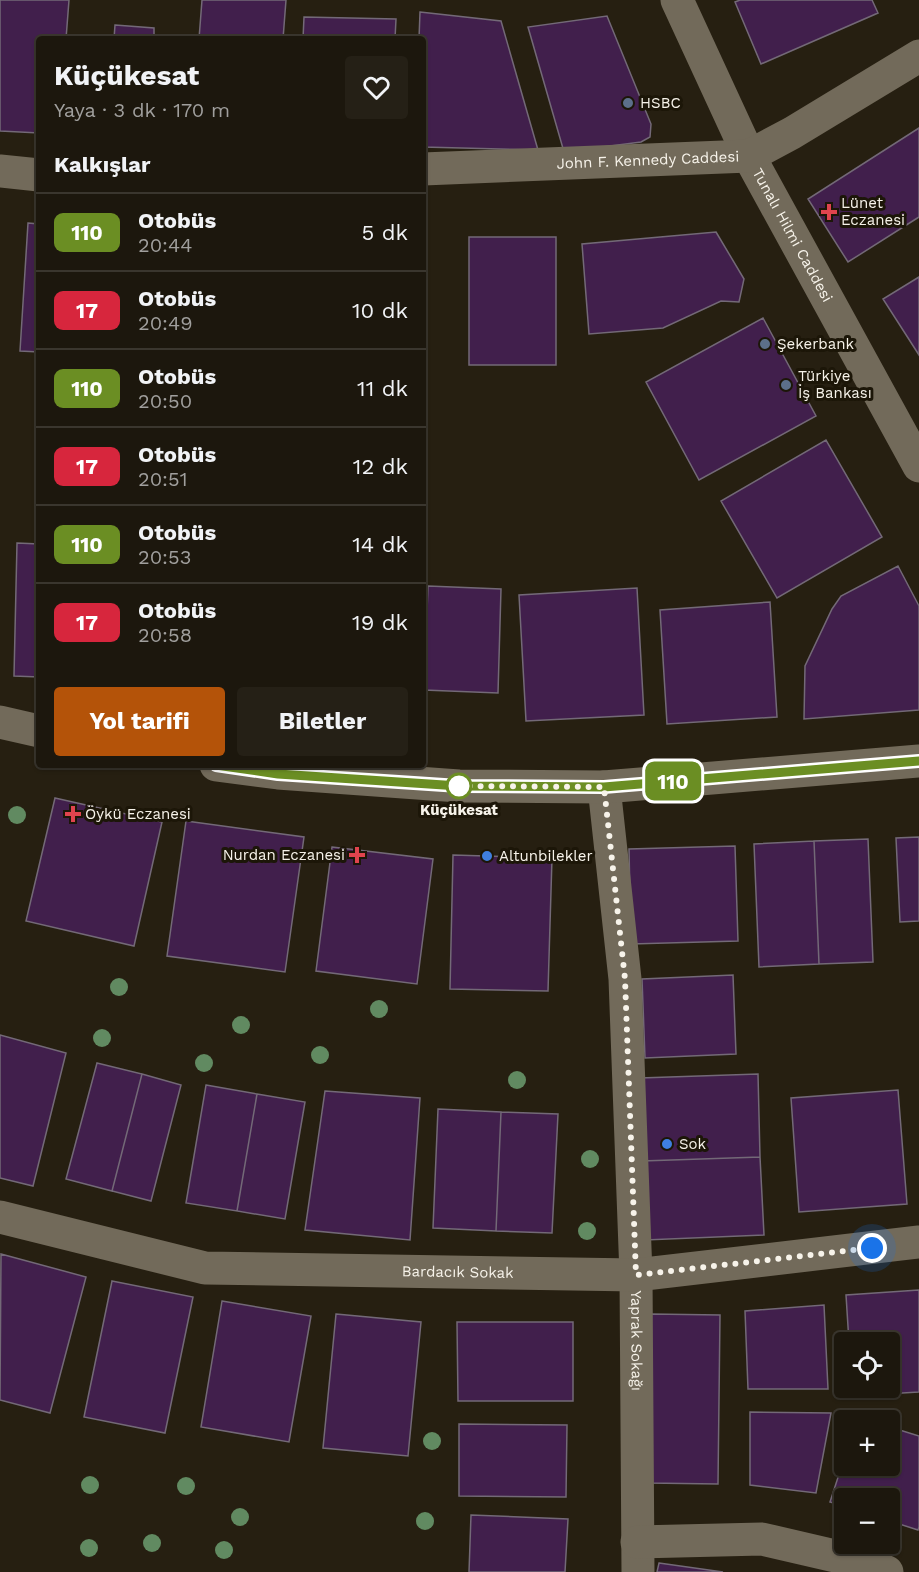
<!DOCTYPE html>
<html lang="tr">
<meta charset="utf-8">
<style>
body{margin:0;font-family:"Work Sans",sans-serif;background:#252016;color:#f1f3f6;height:100vh;display:flex;flex-direction:column;font-size:22px;white-space:nowrap}
*{box-sizing:border-box;margin:0}
p{font-size:20px;color:#a09f9d}
.icon{flex:none;width:33px;height:33px;fill:none;stroke:currentColor;stroke-width:2;stroke-linecap:round;stroke-linejoin:round}
.map{position:relative;flex:1;overflow:hidden}
.panel{position:absolute;left:36px;top:36px;width:390px;height:732px;display:flex;flex-direction:column;background:#1c170d;border-radius:6px;box-shadow:0 2px 4px #0004,0 0 0 2px #3a362e}
.panel>*{flex:none}
.badge{padding:0 12px;border-radius:9px;font-size:21px;line-height:39px}
.fabs{position:absolute;left:834px;top:1332px;display:grid;gap:12px}
.fabs a{display:grid;place-items:center;width:66px;height:66px;border-radius:6px;background:#1c170d;box-shadow:0 2px 4px #0004,0 0 0 2px #3a362e;font-size:30px}
.you{position:absolute;width:30px;height:30px;margin:-15px;border:4px solid #fff;border-radius:50%;background:#1a73e8;box-shadow:0 0 0 9px #1a73e833}
.map>.badge{position:absolute;translate:-50% -50%;box-shadow:0 0 0 3px #fff}
h2{padding:0 18px;font-size:22px;line-height:54px}
.round{display:grid;place-items:center;flex:none;width:63px;height:63px;border-radius:6px;background:#252016}
.headline{display:flex;align-items:center;justify-content:space-between;height:102px;padding:0 18px}
h1{font-size:28px;font-weight:700;line-height:45px}
.action{display:flex;gap:12px;margin-top:auto;padding:12px 18px}
.action a{flex:1;height:69px;border-radius:6px;background:#b45309;color:#fff;font-size:24px;font-weight:700;line-height:69px;text-align:center}
.action a+a{background:#252016;color:#f1f3f6}
ul{padding:0;list-style:none}
li{display:flex;align-items:center;gap:18px;height:78px;padding:0 18px;border-top:2px solid #3a362e}
li div{flex:1}
li b{display:block;font-size:22px}
li em{font-style:normal}
li .badge{min-width:66px;font-weight:700;text-align:center}
.map>svg:first-child{display:block}
.building{fill:#411f4c;stroke:#736977;stroke-width:1.5}
.lines{fill:none;stroke-linecap:round;stroke-linejoin:round}
.street{stroke:#726a5a;stroke-width:33}
.secondary{stroke:#726a5a;stroke-width:33}
.tree{fill:#618a61}
.line-casing{stroke:#fff;stroke-width:14}
.line{stroke:#6b8e23;stroke-width:9}
.walk{stroke:#f7f3ea;stroke-width:6;stroke-dasharray:0 10.8}
.service-dot{fill:#5c6f8a;stroke:#1c1608;stroke-width:2}
.health-dot{fill:#e0444e;stroke:#1c1608;stroke-width:2}
.stop-dot{fill:#fff;stroke:#6b8e23;stroke-width:3}
.shop-dot{fill:#3f7fe0;stroke:#1c1608;stroke-width:2}
.labels{text-anchor:middle;dominant-baseline:central;stroke-width:6;stroke-linejoin:round;paint-order:stroke}
.poi-label{font-size:15px;fill:#f7f3ea;stroke:#1c1608;text-anchor:start}
.street-label{font-size:15px;fill:#f7f3ea;stroke:#1c1608}
.stop-label{font-size:15px;font-weight:bold;fill:#f7f3ea;stroke:#1c1608}
</style>
<div class="map">
<svg width="919" height="1572" viewBox="0 0 919 1572">
<rect width="100%" height="100%" fill="#261f11"/>
<path class="building" d="M0 0H69L66 39H39V133L0 131Z
M202 0H286L283 39H199Z
M740 0H872L878 13 761 64 735 2Z
M420 12 501 21 538 150 423 147V39H419Z
M607 16 651 124 650 137 641 142 564 152 528 27Z
M304 17 396 19 395 39H303Z
M115 25 154 28V39H114Z
M919 128V217L848 262 808 199Z
M28 223 39 224V352L20 351Z
M716 232 744 279 739 302 721 301 663 328 589 334 582 244Z
M469 237H556V365H469Z
M919 277V355L883 299Z
M763 318 816 416 699 480 646 382Z
M826 440 882 537 777 598 721 501Z
M17 543 39 544V677L14 676Z
M898 566 919 606V710L804 719 805 666 832 609 841 596Z
M428 586 501 589 498 693 424 690Z
M637 588 644 715 526 721 519 595Z
M770 602 777 717 667 724 660 610Z
M55 798 162 822 134 946 26 921Z
M186 821 304 837 285 972 167 956Z
M919 837V921L900 922 896 838Z
M868 839 873 962 819 964 814 841Z
M814 841 819 964 759 967 754 844Z
M735 846 738 941 631 944 629 849Z
M332 847 433 859 417 984 316 971Z
M453 855 552 858 548 991 450 989Z
M733 975 736 1054 645 1058 642 979Z
M0 1035 66 1053 33 1186 0 1178Z
M97 1063 142 1074 112 1191 66 1179Z
M142 1074 181 1085 151 1201 112 1191Z
M758 1074 760 1157 642 1161 640 1078Z
M206 1085 257 1094 237 1211 186 1203Z
M898 1090 907 1204 799 1212 791 1098Z
M325 1091 420 1098 410 1240 305 1230Z
M257 1094 305 1102 285 1219 237 1211Z
M438 1109 501 1112 496 1231 433 1228Z
M501 1112 558 1114 552 1233 496 1231Z
M760 1157 764 1235 645 1240 642 1161Z
M1 1254 86 1277 50 1413 0 1400Z
M112 1281 193 1297 165 1433 84 1417Z
M919 1290V1392L853 1396 852 1388H890V1342H849L846 1295Z
M222 1301 311 1316 289 1442 201 1427Z
M824 1305 828 1389H748L745 1311Z
M336 1314 421 1322 408 1456 323 1448Z
M651 1314 720 1315 718 1484 648 1483Z
M457 1322H573V1401H458Z
M750 1412 831 1413 816 1493 750 1485Z
M459 1424 567 1425 566 1497 459 1496Z
M890 1427 919 1436V1527L918 1530 890 1521V1498H844V1506L830 1502 844 1459V1466H890Z
M471 1515 568 1519 565 1572H469Z
M659 1563 723 1572H657Z"/>
<g class="lines">
<g class="street">
<path id="s1" d="M604 787 625 979 636 1275 638 1572"/>
<path id="s2" d="M0 1217 205 1268 636 1275 919 1242"/>
<path d="M637 1542 762 1539 861 1562 887 1572"/>
</g>
<g class="secondary">
<path id="s3" d="M677 0 749 156 919 466"/>
<path id="s4" d="M423 169 749 156 792 133 919 56"/>
<path d="M0 171 39 175"/>
<path d="M0 722 39 731"/>
<path d="M216 765 278 773 459 786 604 787 919 761"/>
</g>
</g>
<g class="tree">
<circle cx="17" cy="815" r="9"/>
<circle cx="119" cy="987" r="9"/>
<circle cx="379" cy="1009" r="9"/>
<circle cx="241" cy="1025" r="9"/>
<circle cx="102" cy="1038" r="9"/>
<circle cx="320" cy="1055" r="9"/>
<circle cx="204" cy="1063" r="9"/>
<circle cx="517" cy="1080" r="9"/>
<circle cx="590" cy="1159" r="9"/>
<circle cx="587" cy="1231" r="9"/>
<circle cx="432" cy="1441" r="9"/>
<circle cx="90" cy="1485" r="9"/>
<circle cx="186" cy="1486" r="9"/>
<circle cx="240" cy="1517" r="9"/>
<circle cx="425" cy="1521" r="9"/>
<circle cx="152" cy="1543" r="9"/>
<circle cx="89" cy="1548" r="9"/>
<circle cx="224" cy="1550" r="9"/>
</g>
<g class="lines">
<g class="line-casing">
<path id="line" d="M216 765 278 774 459 786 604 787 919 761"/>
</g>
<use href="#line" class="line"/>
<path class="walk" d="M459 786 604 787 625 979 636 1275 872 1248"/>
</g>
<g class="service-dot">
<circle cx="628" cy="103" r="6"/>
<circle cx="765" cy="344" r="6"/>
<circle cx="786" cy="385" r="6"/>
</g>
<g class="health-dot">
<path d="M826 203h6v6h6v6h-6v6h-6v-6h-6v-6h6z"/>
<path d="M70 805h6v6h6v6h-6v6h-6v-6h-6v-6h6z"/>
<path d="M354 846h6v6h6v6h-6v6h-6v-6h-6v-6h6z"/>
</g>
<circle class="stop-dot" cx="459" cy="786" r="12"/>
<g class="shop-dot">
<circle cx="487" cy="856" r="6"/>
<circle cx="667" cy="1144" r="6"/>
</g>
<g class="labels">
<g class="poi-label">
<text x="640" y="103">HSBC</text>
<text x="841" y="203">Lünet<tspan x="841" dy="17">Eczanesi</tspan></text>
<text x="777" y="344">Şekerbank</text>
<text x="798" y="376">Türkiye<tspan x="798" dy="17">İş Bankası</tspan></text>
<text x="85" y="814">Öykü Eczanesi</text>
<text x="345" y="855" text-anchor="end">Nurdan Eczanesi</text>
<text x="499" y="856">Altunbilekler</text>
<text x="679" y="1144">Sok</text>
</g>
<g class="street-label">
<text stroke="none"><textPath href="#s4" startOffset="225">John F. Kennedy Caddesi</textPath></text>
<text stroke="none"><textPath href="#s3" startOffset="262">Tunalı Hilmi Caddesi</textPath></text>
<text stroke="none"><textPath href="#s2" startOffset="464">Bardacık Sokak</textPath></text>
<text stroke="none"><textPath href="#s1" startOffset="555">Yaprak Sokağı</textPath></text>
</g>
<g class="stop-label">
<text x="459" y="810">Küçükesat</text>
</g>
</g>
</svg>
<div class="fabs">
<a><svg class="icon" aria-label="locate" viewBox="0 0 24 24"><circle cx="12" cy="12" r="6"/><path d="M12 2v4M12 18v4M2 12h4M18 12h4"/></svg></a>
<a>+</a>
<a>−</a>
</div>
<div class="you" style="left:872px;top:1248px"></div>
<b class="badge" style="left:673px;top:781px;background:#6b8e23;color:#fff">110</b>
<section class="panel">
<div class="headline"><div><h1>Küçükesat</h1><p>Yaya · 3 dk · 170 m</p></div><a class="round"><svg class="icon" aria-label="heart" viewBox="0 0 24 24"><path d="M12 20l-8-8c-3-5 5-10 8-4 3-6 11-1 8 4z"/></svg></a></div>
<h2>Kalkışlar</h2>
<ul>
<li><span class="badge" style="background:#6b8e23;color:#fff">110</span><div><b>Otobüs</b><p>20:44</p></div><em>5 dk</em></li>
<li><span class="badge" style="background:#d7263d;color:#fff">17</span><div><b>Otobüs</b><p>20:49</p></div><em>10 dk</em></li>
<li><span class="badge" style="background:#6b8e23;color:#fff">110</span><div><b>Otobüs</b><p>20:50</p></div><em>11 dk</em></li>
<li><span class="badge" style="background:#d7263d;color:#fff">17</span><div><b>Otobüs</b><p>20:51</p></div><em>12 dk</em></li>
<li><span class="badge" style="background:#6b8e23;color:#fff">110</span><div><b>Otobüs</b><p>20:53</p></div><em>14 dk</em></li>
<li><span class="badge" style="background:#d7263d;color:#fff">17</span><div><b>Otobüs</b><p>20:58</p></div><em>19 dk</em></li>
</ul>
<div class="action"><a>Yol tarifi</a><a>Biletler</a></div>
</section>
</div>
